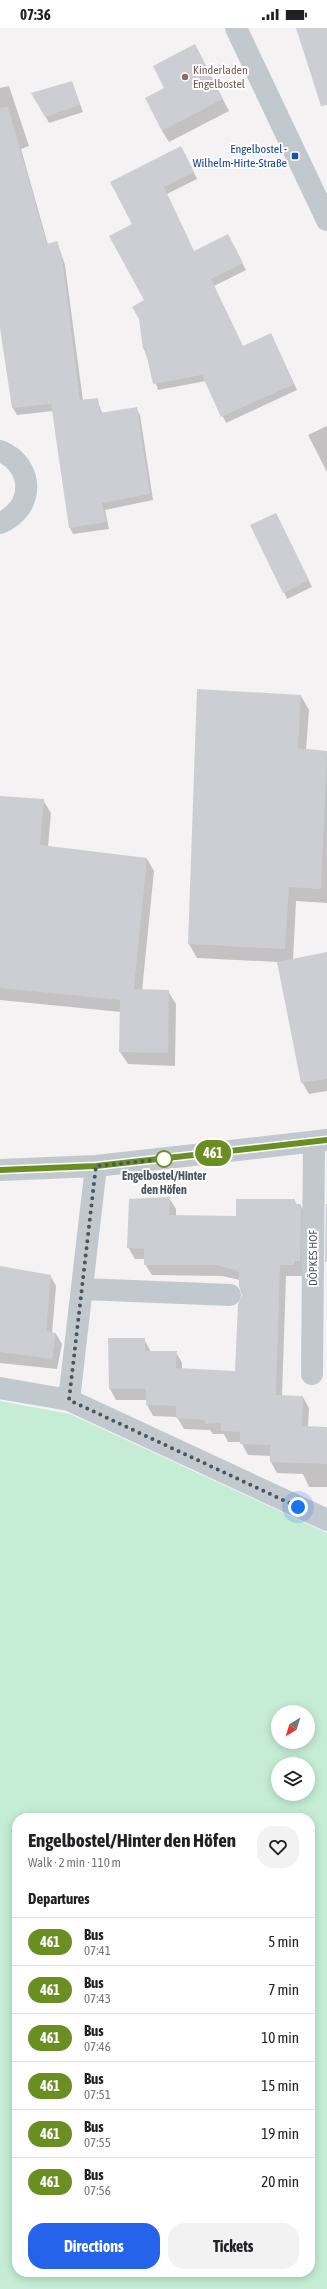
<!DOCTYPE html>
<meta charset="utf-8">
<style>
body{margin:0;font-family:"Asap Condensed",sans-serif;background:#f2f2f2;color:#202124;height:100vh;display:flex;flex-direction:column;font-size:15px;white-space:nowrap}
*{box-sizing:border-box;margin:0}
p{font-size:13px;color:#757577}
.icon{flex:none;width:22px;height:22px;fill:none;stroke:currentColor;stroke-width:2;stroke-linecap:round;stroke-linejoin:round}
.map{position:relative;flex:1;overflow:hidden}
.sheet{position:absolute;left:12px;top:1785px;width:303px;height:464px;display:flex;flex-direction:column;background:#fff;border-radius:16px;box-shadow:0 2px 10px #0003}
.sheet>*{flex:none}
.badge{padding:0 8px;border-radius:13px;font-size:14px;line-height:26px}
.needle{width:26px;rotate:218deg}
.buttons{position:absolute;left:271px;top:1677px;display:grid;gap:8px}
.buttons a{display:grid;place-items:center;width:44px;height:44px;border-radius:50%;background:#fff;box-shadow:0 2px 10px #0003;font-size:20px}
.you{position:absolute;width:20px;height:20px;margin:-10px;border:3px solid #fff;border-radius:50%;background:#1a73e8;box-shadow:0 0 0 6px #1a73e833}
.map>.badge{position:absolute;translate:-50% -50%;box-shadow:0 0 0 2px #fff}
h2{padding:0 16px;font-size:15px;line-height:36px}
.round{display:grid;place-items:center;flex:none;width:42px;height:42px;border-radius:16px;background:#f2f2f2}
.overview{display:flex;align-items:center;justify-content:space-between;height:68px;padding:0 16px}
h1{font-size:19px;font-weight:700;line-height:30px}
.action{display:flex;gap:8px;margin-top:auto;padding:8px 16px}
.action a{flex:1;height:46px;border-radius:16px;background:#2563eb;color:#fff;font-size:16px;font-weight:700;line-height:46px;text-align:center}
.action a+a{background:#f2f2f2;color:#202124}
ul{padding:0;list-style:none}
li{display:flex;align-items:center;gap:12px;height:48px;padding:0 16px;border-top:1px solid #e0e0e0}
li div{flex:1}
li b{display:block;font-size:15px}
li em{font-style:normal}
li .badge{min-width:44px;font-weight:700;text-align:center}
.status{display:flex;justify-content:space-between;align-items:center;height:28px;padding:0 20px;background:#fff;direction:ltr}
.status svg{height:11px;fill:currentColor}
.map>svg:first-child{display:block}
.green{fill:#c5edd5;fill-rule:evenodd}
.shadow{fill:#0003}
.building{fill:#ccced4}
.lines{fill:none;stroke-linecap:round;stroke-linejoin:round}
.minor{stroke:#c1c9cf;stroke-width:22}
.line-casing{stroke:#fff;stroke-width:9}
.line{stroke:#6b8e23;stroke-width:6}
.walk{stroke:#4b555e;stroke-width:4;stroke-dasharray:0 7.2}
.education-dot{fill:#8d6e63;stroke:#fff;stroke-width:1.5}
.transit-dot{fill:#1a4fb4;stroke:#fff;stroke-width:1.5}
.stop-dot{fill:#fff;stroke:#6b8e23;stroke-width:2}
.labels{text-anchor:middle;dominant-baseline:central;stroke-width:4;stroke-linejoin:round;paint-order:stroke}
.education-label{font-size:12px;fill:#785e54;stroke:#fff;text-anchor:start}
.transit-label{font-size:12px;fill:#164399;stroke:#fff;text-anchor:end}
.stop-label{font-size:12px;font-weight:bold;fill:#4b555e;stroke:#fff}
.street-label{font-size:12px;fill:#4b555e;stroke:#fff}
</style>
<div class="status"><b>07:36</b><svg viewBox="0 0 49 12"><path d="M0 12V9h3v3zM5 12V6h3v6zM10 12V3h3v9zM15 12V0h3v12zM26 1h20v11H26zM47 4h2v5h-2z"/></svg></div>
<div class="map">
<svg width="327" height="2261" viewBox="0 0 327 2261">
<rect width="100%" height="100%" fill="#f4f2f2"/>
<path class="green" d="M0 1373 70 1386 327 1505V2261H0ZM278 1684H308V1714H278ZM278 1736H308V1766H278ZM17 1790H310V2244H17Z"/>
<path class="shadow" d="M201 29 229 83 169 114 162 103 166 61Z
M72 54 83 84 49 95 33 65Z
M9 58 29 118 21 121 48 217 57 214 65 237 83 373 97 371 102 385 136 380 140 387 153 472 105 482 109 501 73 506 70 500 53 383 17 387 13 380 0 293V60Z
M185 126 197 151 167 166 194 224 231 214 246 242 214 258 243 319 271 306 297 362 226 395 206 353 158 362 144 321 145 272 133 197Z
M327 398V444L308 407Z
M279 492 312 559 287 571 284 564Z
M301 668 309 682 306 722 327 724V875L296 873 293 932 327 925V1063L309 1066 302 1054 278 934 197 930 189 916Z
M0 769 43 772 51 785 48 819 147 831 154 843 142 963H168L176 976 175 1038 128 1036 120 1024 121 984 0 972Z
M169 1170 176 1181V1188L237 1189 294 1172 297 1177H300L307 1188 306 1248H286L282 1368 303 1369 309 1380 308 1399 327 1400V1459H309L303 1446 277 1445 271 1434V1428L248 1427 241 1414H228L224 1406H213L210 1402 184 1401 177 1389 153 1388 147 1377V1372H116L110 1361 109 1311H144L151 1324H176L182 1335V1341L236 1344 244 1268 240 1252 222 1248 152 1247 145 1236V1231H135L128 1219Z
M0 1240 50 1247 56 1258 52 1305 56 1306 62 1316 57 1341 0 1335Z"/>
<path class="building" d="M296 0H327V77L321 78Z
M195 16 223 71 162 103 145 70 164 60 153 38Z
M72 53 80 77 45 89 31 65Z
M8 79 47 216 57 213 62 229 80 372 98 370 100 385 137 379 150 466 102 475 106 494 69 500 51 376 12 380 0 300V80Z
M181 118 194 144 164 159 194 223 228 206 243 235 211 251 243 318 271 305 294 356 221 389 202 347 153 356 145 320 143 321 139 291 132 279 144 272 109 208 132 196 110 154Z
M276 485 309 552 283 565 250 497Z
M197 661 301 667 298 720 327 723 321 861 289 859 285 921 188 916Z
M0 768 44 771 40 817 147 830 134 961 169 962 168 1025 119 1024 120 972 0 960Z
M327 924V1051L301 1055 277 934Z
M170 1169 169 1187 236 1188V1171H295V1176H301L300 1233H294V1237H280L276 1367 303 1368 302 1398 327 1399V1436L270 1434V1417L240 1416V1404L221 1403V1395L205 1396V1392L176 1390V1378L146 1377V1361H109L108 1310H145V1323H177L176 1340 235 1343 238 1276 242 1268 239 1258V1243L215 1237H144V1221L127 1220 129 1171Z
M326 1176H327V1234H325Z
M0 1238 51 1247 46 1303 56 1305 52 1331 0 1324Z"/>
<g class="lines">
<path class="minor" d="M236 0 327 192
M0 423C35 437 35 481 0 495
M96 1138 69 1372 327 1492
M0 1142 96 1138 327 1112
M83 1261 230 1267
M312 1346 314 1114
M0 1360 69 1372"/>
</g>
<g class="lines">
<g class="line-casing">
<path id="line" d="M0 1142 96 1138 327 1112"/>
</g>
<use href="#line" class="line"/>
<path class="walk" d="M164 1131 96 1138 69 1372 298 1479"/>
</g>
<circle class="education-dot" cx="185" cy="49" r="4"/>
<rect class="transit-dot" x="291" y="124" width="8" height="8" rx="2"/>
<circle class="stop-dot" cx="164" cy="1131" r="8"/>
<g class="labels">
<g class="education-label">
<text x="193" y="42">Kinderladen<tspan x="193" dy="14">Engelbostel</tspan></text>
</g>
<g class="transit-label">
<text x="287" y="121">Engelbostel -<tspan x="287" dy="14">Wilhelm-Hirte-Straße</tspan></text>
</g>
<g class="stop-label">
<text x="164" y="1148">Engelbostel/Hinter<tspan x="164" dy="14">den Höfen</tspan></text>
</g>
<g class="street-label">
<text transform="translate(313 1230) rotate(-90)">DÖPKES HOF</text>
</g>
</g>
</svg>
<div class="buttons">
<a><svg class="needle" viewBox="-14 -14 28 28"><path d="M0-13l5 13h-10z" fill="#e53935"/><path d="M0 13l5-13h-10z" fill="#757577"/></svg></a>
<a><svg class="icon" aria-label="layers" viewBox="0 0 24 24"><path d="M12 4l9 5-9 5-9-5zM3 14l9 5 9-5"/></svg></a>
</div>
<div class="you" style="left:298px;top:1479px"></div>
<b class="badge" style="left:213px;top:1125px;background:#6b8e23;color:#fff">461</b>
<section class="sheet">
<div class="overview"><div><h1>Engelbostel/Hinter den Höfen</h1><p>Walk · 2 min · 110 m</p></div><a class="round"><svg class="icon" aria-label="heart" viewBox="0 0 24 24"><path d="M12 20l-8-8c-3-5 5-10 8-4 3-6 11-1 8 4z"/></svg></a></div>
<h2>Departures</h2>
<ul>
<li><span class="badge" style="background:#6b8e23;color:#fff">461</span><div><b>Bus</b><p>07:41</p></div><em>5 min</em></li>
<li><span class="badge" style="background:#6b8e23;color:#fff">461</span><div><b>Bus</b><p>07:43</p></div><em>7 min</em></li>
<li><span class="badge" style="background:#6b8e23;color:#fff">461</span><div><b>Bus</b><p>07:46</p></div><em>10 min</em></li>
<li><span class="badge" style="background:#6b8e23;color:#fff">461</span><div><b>Bus</b><p>07:51</p></div><em>15 min</em></li>
<li><span class="badge" style="background:#6b8e23;color:#fff">461</span><div><b>Bus</b><p>07:55</p></div><em>19 min</em></li>
<li><span class="badge" style="background:#6b8e23;color:#fff">461</span><div><b>Bus</b><p>07:56</p></div><em>20 min</em></li>
</ul>
<div class="action"><a>Directions</a><a>Tickets</a></div>
</section>
</div>
